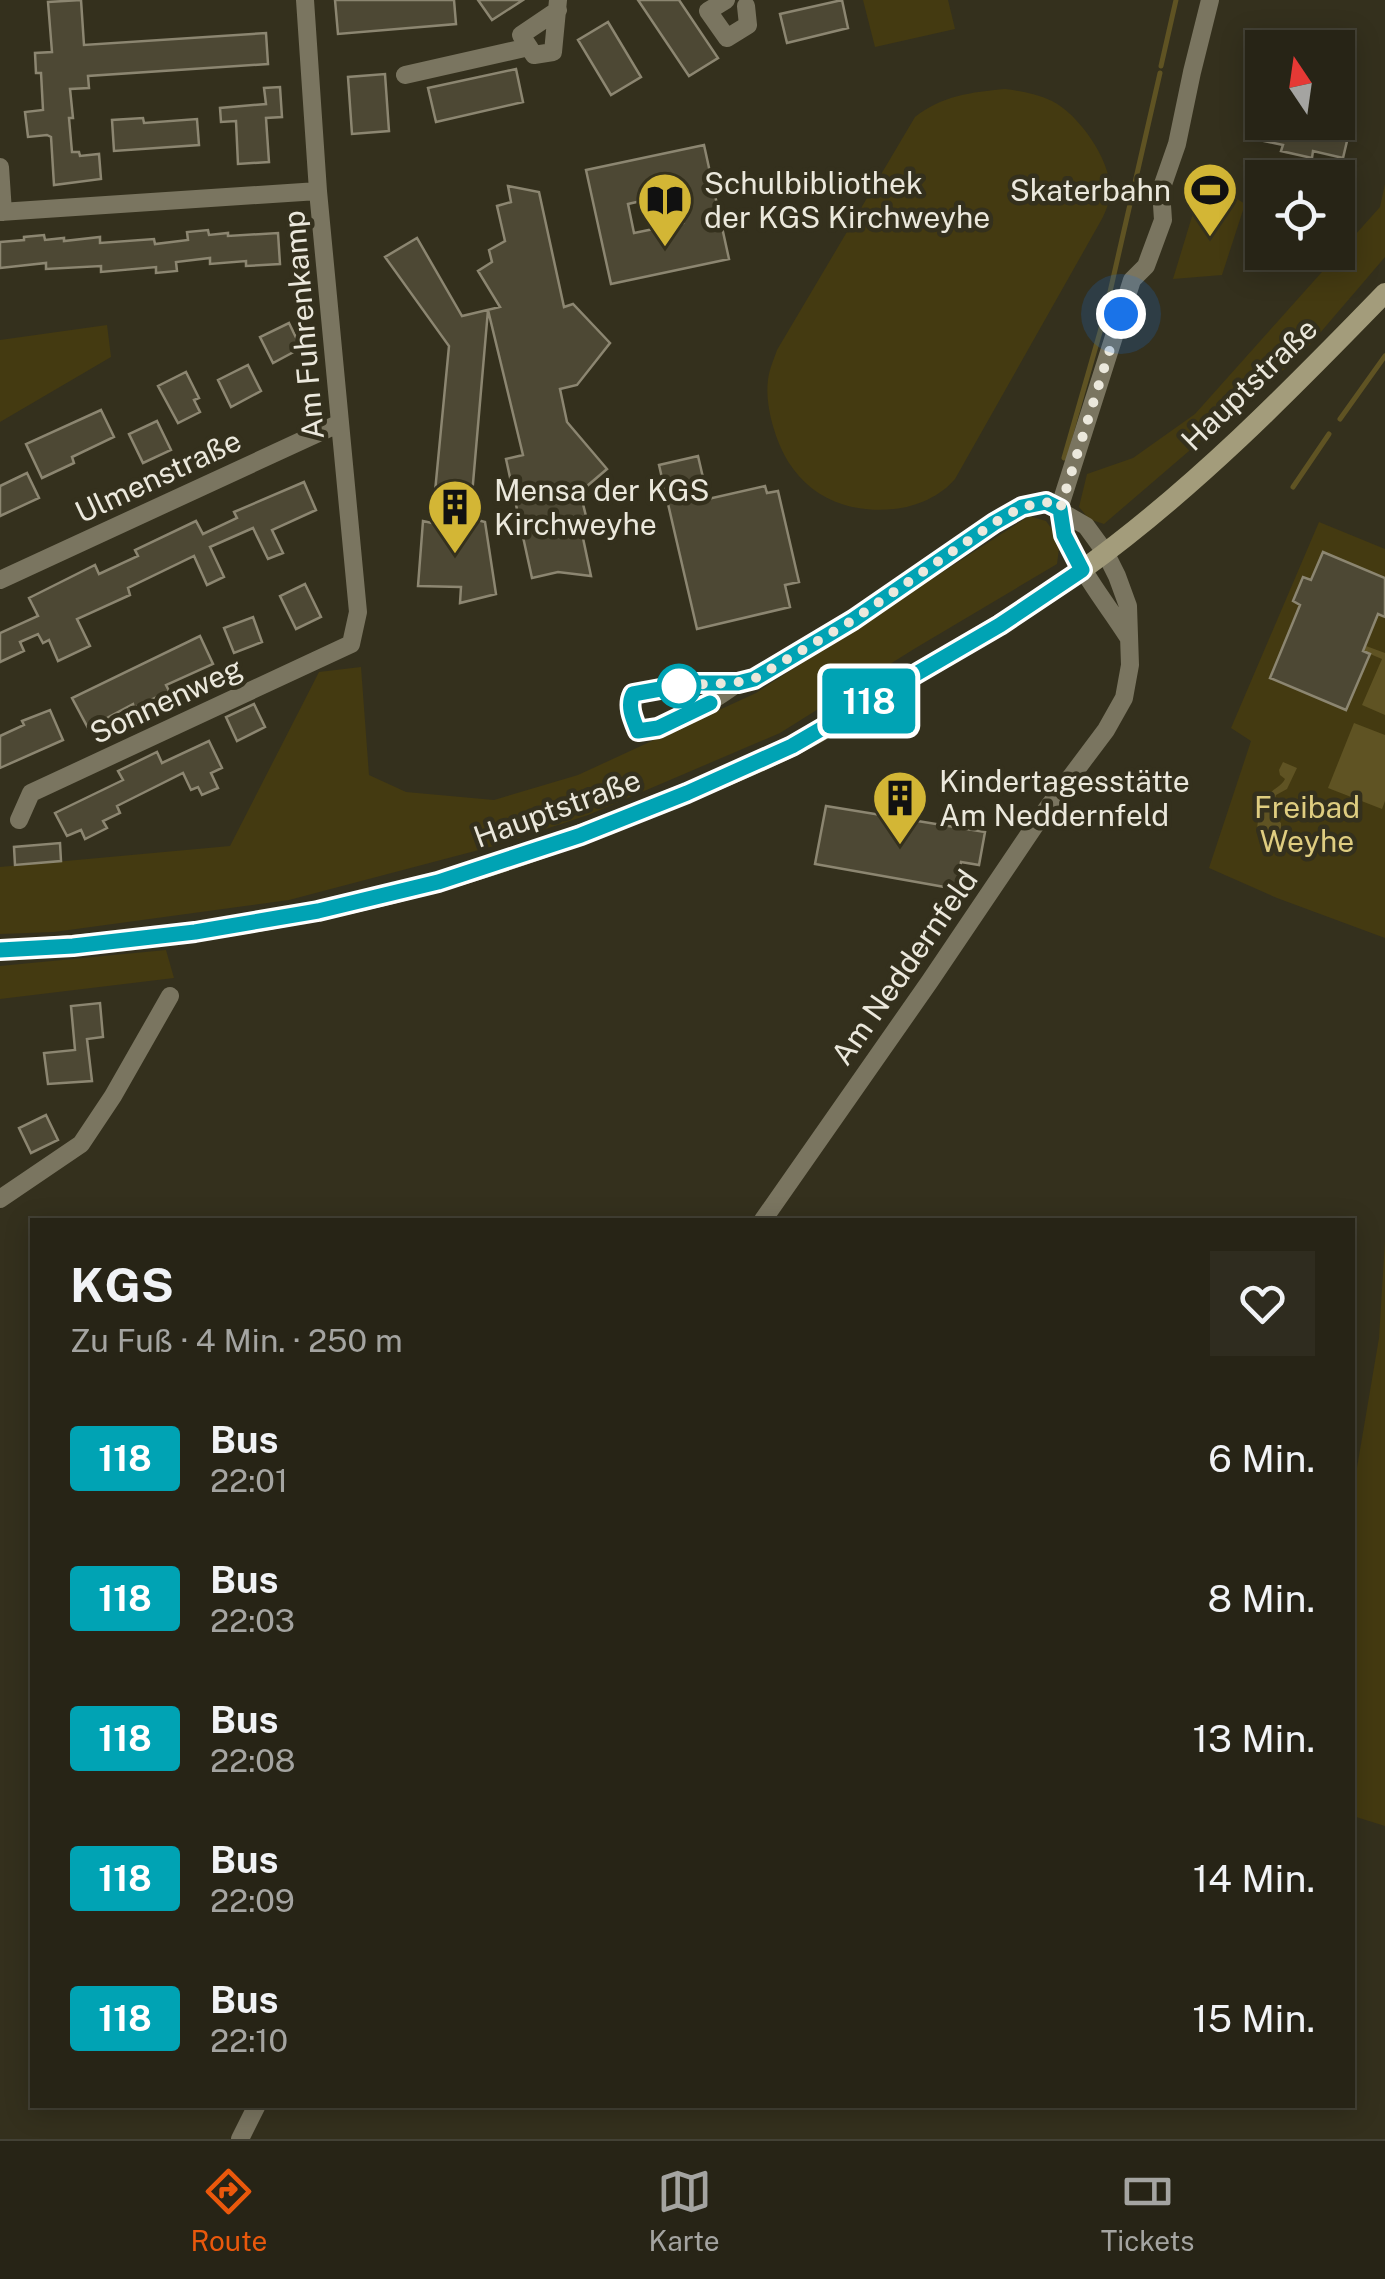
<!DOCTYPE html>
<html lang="de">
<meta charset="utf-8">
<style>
body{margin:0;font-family:"Public Sans",sans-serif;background:#2f2c1f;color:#f1f3f6;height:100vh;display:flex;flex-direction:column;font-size:38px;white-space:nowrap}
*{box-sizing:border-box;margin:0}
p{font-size:32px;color:#a4a4a1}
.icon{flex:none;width:55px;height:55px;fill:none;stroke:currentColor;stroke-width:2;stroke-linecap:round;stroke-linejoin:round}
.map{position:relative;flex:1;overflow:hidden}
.panel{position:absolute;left:30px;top:1218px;width:1325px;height:890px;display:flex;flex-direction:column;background:#272416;border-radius:0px;box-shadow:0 5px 25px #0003,0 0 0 2px #434135}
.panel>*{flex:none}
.badge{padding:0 20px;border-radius:8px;font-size:35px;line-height:65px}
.needle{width:65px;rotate:347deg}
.controls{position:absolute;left:1245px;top:30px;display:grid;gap:20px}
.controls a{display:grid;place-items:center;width:110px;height:110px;border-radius:0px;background:#272416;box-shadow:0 5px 25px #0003,0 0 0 2px #434135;font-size:50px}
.you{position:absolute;width:50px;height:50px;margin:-25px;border:8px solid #fff;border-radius:50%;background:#1a73e8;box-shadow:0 0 0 15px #1a73e833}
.map>.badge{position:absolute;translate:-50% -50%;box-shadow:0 0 0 5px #fff}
.round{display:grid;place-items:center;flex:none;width:105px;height:105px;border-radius:0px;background:#2f2c1f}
.headline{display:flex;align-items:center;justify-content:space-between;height:170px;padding:0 40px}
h1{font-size:48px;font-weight:700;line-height:75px}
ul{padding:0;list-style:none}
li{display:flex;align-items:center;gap:30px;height:140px;padding:0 40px}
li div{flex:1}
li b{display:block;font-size:38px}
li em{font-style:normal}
li .badge{min-width:110px;font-weight:700;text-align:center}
.dock{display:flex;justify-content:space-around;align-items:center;height:140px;border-top:2px solid #434135;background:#272416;font-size:28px;color:#a4a4a1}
.dock a{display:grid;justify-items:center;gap:5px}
.dock .active{color:#ea580c}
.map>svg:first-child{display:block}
.green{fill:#443a11}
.water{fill:#5f5323}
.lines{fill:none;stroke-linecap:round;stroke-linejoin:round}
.stream{stroke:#5f5323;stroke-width:5}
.building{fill:#4d4834;stroke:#8c8671;stroke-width:2.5;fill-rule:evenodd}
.street{stroke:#7a7560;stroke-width:18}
.secondary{stroke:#a39c7b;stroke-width:20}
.line-casing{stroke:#fff;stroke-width:22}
.line{stroke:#00a3b4;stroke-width:15}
.walk{stroke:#ebe8dc;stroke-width:10;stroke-dasharray:0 18}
.stop-dot{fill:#fff;stroke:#00a3b4;stroke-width:5}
.labels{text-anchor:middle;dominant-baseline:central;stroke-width:9;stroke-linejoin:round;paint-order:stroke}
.poi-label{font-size:30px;fill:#ebe8dc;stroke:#34301d;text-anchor:start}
.street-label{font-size:30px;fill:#ebe8dc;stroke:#34301d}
.park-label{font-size:30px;fill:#dfcd80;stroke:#34301d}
</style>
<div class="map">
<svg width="1385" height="2139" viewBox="0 0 1385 2139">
<rect width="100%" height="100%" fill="#34301d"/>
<path class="green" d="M863 0H948L955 29 875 47Z
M1005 89C1021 91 1037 94 1052 101 1079 114 1113 163 1110 193 1110 201 1106 210 1103 217L955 479C941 496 916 507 894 509 834 515 789 485 773 426 769 412 766 394 768 380 769 370 774 359 777 350L915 117C941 96 972 92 1005 89Z
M1204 177 1245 204 1222 275 1173 279Z
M1385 184V257L1302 354 1104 524 1089 519 1079 507 1087 474 1133 458 1195 414 1380 207Z
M107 325 111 357 0 422V340Z
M1029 516 1046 521 1060 540 1057 564 914 649 780 733 588 815 494 846 289 900 54 932 0 934V867L230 846 319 672 361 667 369 775 406 792 494 800 578 775 756 693Z
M1319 522 1385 549V938L1277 898 1209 868 1251 741 1231 728Z
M166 950 174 978 0 999V966Z
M1385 1241V1826L1353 1816V1491L1379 1338Z"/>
<path class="water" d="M1366 646 1385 653V715L1362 705 1382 659 1363 651Z
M1354 723 1385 735V801L1382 809 1328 788Z
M1283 762 1297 768 1287 789 1276 795 1270 813 1281 823V836C1274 844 1264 845 1258 836 1255 825 1261 807 1268 796 1273 788 1280 788 1285 779L1280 775 1279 770Z"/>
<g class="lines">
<path class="stream" d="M1161 66 1176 0
M1340 419 1385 356
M1064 458 1104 318 1160 73
M1293 487 1329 434"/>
</g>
<path class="building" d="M81 0 84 45 266 33 268 64 88 76 89 88 70 89 73 118H69L72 152H79L80 156 99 154 101 179 54 185 51 137 47 135 28 137 25 112 43 110 41 73H36L35 53 52 52 48 2Z
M335 0H454L456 24 338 34Z
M478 0H523L492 20Z
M638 0H679L718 58 689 76Z
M842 0 848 28 787 43 780 14Z
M608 22 641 77 611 95 578 40Z
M516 69 523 102 436 122 428 88Z
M385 74 389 131 352 134 348 77Z
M280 87 282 117 266 118 269 162 238 164 236 121 221 122 220 108 266 104 264 88Z
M143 118 144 123 197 119 199 145 114 151 112 120Z
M1257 122H1344L1340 139 1347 141 1343 158 1313 151 1312 158 1281 151 1283 145 1250 138 1253 124Z
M704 145 729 259 611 284 586 170ZM676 193 683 223 634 233 628 204Z
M508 186 539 192 564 307 573 304 610 343 577 385 560 389 567 422 607 469 580 492 586 516 579 519 591 576 558 572 532 578 506 459 523 455 488 310 470 518 485 522 496 594 460 603 461 587 418 586 423 521 432 523 449 346 385 257 417 238 462 316 500 307 478 271 492 262 489 250 505 241 497 206 511 202Z
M208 230 209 235 228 233V236L278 233 280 264 246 266V261L210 264V258L176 262 177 271 156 273V267L101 272V266L46 269V263L0 268V242L24 240V237L44 235 45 240 64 238V241L100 237V243L154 239 155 244 188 240 187 232Z
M289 323 301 348 273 363 260 337Z
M248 365 261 391 231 407 218 380Z
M186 372 199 398 194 400 200 412 178 423 158 386Z
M101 410 114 437 72 457 74 463 42 478 26 444Z
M157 421 171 450 143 463 129 434Z
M698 456 708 499 765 486 767 493 778 491 799 582 785 585 790 607 697 629 659 465Z
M27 473 39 498 0 516V486Z
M304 482 316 510 272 530 283 553 268 559 253 528 210 547 224 577 207 585 194 556 128 588 130 595 77 619 90 646 58 661 49 640 43 643 38 634 20 642 24 651 0 662V633L38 616 29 598 95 565 99 574 138 556 135 550 196 521 203 534 237 518 234 512Z
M1323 552 1385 578V617L1378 614 1363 651 1370 654 1346 710 1270 678 1300 605 1293 601 1303 577 1311 580Z
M305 584 321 617 296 629 280 596Z
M253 617 262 642 234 653 224 628Z
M200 636 213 664 166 685 169 691 134 708 133 704 88 728 72 698Z
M254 704 265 727 237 741 226 717Z
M50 710 63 740 0 768V736L24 725 22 721Z
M209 741 222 768 211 773 218 788 202 795 198 787 191 790 183 773 117 806 120 813 103 821 107 828 85 839 81 830 67 836 55 813 123 780 118 771 157 752 162 763Z
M826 806 985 832 979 865 961 862 956 889 815 864Z
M60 843 61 861 15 865 14 847Z
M100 1003 103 1037 87 1039 92 1081 48 1084 44 1053 75 1050 71 1006Z
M46 1115 58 1140 31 1153 19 1128Z"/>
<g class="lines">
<path class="street" d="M726 0 708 11 727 38 748 25 746 6
M558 10 521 35 534 55 553 52 558 0
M405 75 529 47
M0 167 3 212
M0 212 318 191
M0 580 340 423
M1128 637C1100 593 1070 562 1059 509L1132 280 1146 266 1163 220 1161 190 1177 144 1192 72 1210 0
M738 683C707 705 676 725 638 731 633 719 627 706 633 694L693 683H738L754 679 853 620 994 523 1022 507 1046 503 1086 526 1105 552 1117 576 1128 606 1130 665 1124 698 1106 730 1040 818 930 981 763 1220
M19 820 31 793 351 644 358 612 318 191 305 0
M0 1199 81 1144 113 1096 170 996
M240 2139 257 2105"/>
<path class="secondary" d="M0 950C147 942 294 922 437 882 510 862 582 835 653 806 699 788 747 769 791 747 833 726 873 699 914 675 971 642 1028 609 1082 570 1193 490 1290 391 1385 293"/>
</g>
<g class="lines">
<g class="line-casing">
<path id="line" d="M0 950 73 946 195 932 318 911 438 882 581 835 687 793 792 746 1000 625 1082 570 1064 535 1060 509 1046 502 1022 507 994 523 853 620 754 679 738 683H693L633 694C627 706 633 719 638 731L658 728 710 703"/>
</g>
<use href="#line" class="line"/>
<path class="walk" d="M679 686 673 687C700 682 727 686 754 679L853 620 994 523 1022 507 1046 502 1060 509 1121 314"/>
</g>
<defs>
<g id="stadium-pin" transform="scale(2.875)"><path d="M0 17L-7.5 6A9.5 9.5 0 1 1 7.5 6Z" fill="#d3b635" stroke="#34301d"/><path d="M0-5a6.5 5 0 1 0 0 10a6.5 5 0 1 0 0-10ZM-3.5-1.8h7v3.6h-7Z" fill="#111"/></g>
<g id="library-pin" transform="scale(2.875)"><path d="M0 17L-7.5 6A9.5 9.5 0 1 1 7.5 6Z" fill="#d3b635" stroke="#34301d"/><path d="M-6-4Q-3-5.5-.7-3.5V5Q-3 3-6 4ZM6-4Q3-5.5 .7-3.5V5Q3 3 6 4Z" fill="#111"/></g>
<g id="building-pin" transform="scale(2.875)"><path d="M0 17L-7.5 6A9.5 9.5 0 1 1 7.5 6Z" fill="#d3b635" stroke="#34301d"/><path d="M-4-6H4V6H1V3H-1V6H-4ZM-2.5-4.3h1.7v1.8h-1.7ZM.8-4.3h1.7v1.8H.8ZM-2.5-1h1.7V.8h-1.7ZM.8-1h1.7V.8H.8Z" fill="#111"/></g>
</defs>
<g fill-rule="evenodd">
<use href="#stadium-pin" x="1210" y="190"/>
<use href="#library-pin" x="665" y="200"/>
<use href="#building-pin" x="455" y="507"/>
<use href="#building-pin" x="900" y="798"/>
</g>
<circle class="stop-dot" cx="679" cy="686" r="20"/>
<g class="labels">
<g class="poi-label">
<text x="704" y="183">Schulbibliothek<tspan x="704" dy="34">der KGS Kirchweyhe</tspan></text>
<text x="1171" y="190" text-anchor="end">Skaterbahn</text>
<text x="494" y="490">Mensa der KGS<tspan x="494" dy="34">Kirchweyhe</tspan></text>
<text x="939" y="781">Kindertagesstätte<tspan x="939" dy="34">Am Neddernfeld</tspan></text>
</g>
<g class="street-label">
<text transform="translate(303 325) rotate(-95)">Am Fuhrenkamp</text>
<text transform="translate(1249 384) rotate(-44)">Hauptstraße</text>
<text transform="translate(158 476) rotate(-25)">Ulmenstraße</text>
<text transform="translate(166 700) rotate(-25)">Sonnenweg</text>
<text transform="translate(557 808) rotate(-20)">Hauptstraße</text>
<text transform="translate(904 967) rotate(-55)">Am Neddernfeld</text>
</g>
<g class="park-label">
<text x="1307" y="807">Freibad<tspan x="1307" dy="34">Weyhe</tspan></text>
</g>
</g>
</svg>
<div class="controls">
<a><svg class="needle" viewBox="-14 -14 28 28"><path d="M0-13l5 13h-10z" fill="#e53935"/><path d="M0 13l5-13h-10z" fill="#a4a4a1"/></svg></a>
<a><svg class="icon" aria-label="locate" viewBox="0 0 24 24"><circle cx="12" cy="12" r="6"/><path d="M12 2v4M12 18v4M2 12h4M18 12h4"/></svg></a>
</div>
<div class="you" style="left:1121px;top:314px"></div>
<b class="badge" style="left:869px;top:701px;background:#00a3b4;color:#fff">118</b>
<section class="panel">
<div class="headline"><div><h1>KGS</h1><p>Zu Fuß · 4 Min. · 250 m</p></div><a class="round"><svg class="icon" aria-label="heart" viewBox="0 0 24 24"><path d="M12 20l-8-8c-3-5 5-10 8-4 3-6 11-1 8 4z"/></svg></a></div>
<ul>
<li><span class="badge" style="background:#00a3b4;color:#fff">118</span><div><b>Bus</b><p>22:01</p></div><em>6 Min.</em></li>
<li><span class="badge" style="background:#00a3b4;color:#fff">118</span><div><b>Bus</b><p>22:03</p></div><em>8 Min.</em></li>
<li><span class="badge" style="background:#00a3b4;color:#fff">118</span><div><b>Bus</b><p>22:08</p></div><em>13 Min.</em></li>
<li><span class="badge" style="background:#00a3b4;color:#fff">118</span><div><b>Bus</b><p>22:09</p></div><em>14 Min.</em></li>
<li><span class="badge" style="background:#00a3b4;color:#fff">118</span><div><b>Bus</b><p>22:10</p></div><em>15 Min.</em></li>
</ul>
</section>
</div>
<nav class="dock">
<a class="active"><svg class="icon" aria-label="directions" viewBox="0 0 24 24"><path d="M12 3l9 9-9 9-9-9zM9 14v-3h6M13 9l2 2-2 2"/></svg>Route</a>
<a><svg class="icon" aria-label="map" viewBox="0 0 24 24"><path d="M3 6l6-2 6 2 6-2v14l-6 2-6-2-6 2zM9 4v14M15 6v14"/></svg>Karte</a>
<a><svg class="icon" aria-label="tickets" viewBox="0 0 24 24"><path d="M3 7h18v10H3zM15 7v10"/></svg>Tickets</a>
</nav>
